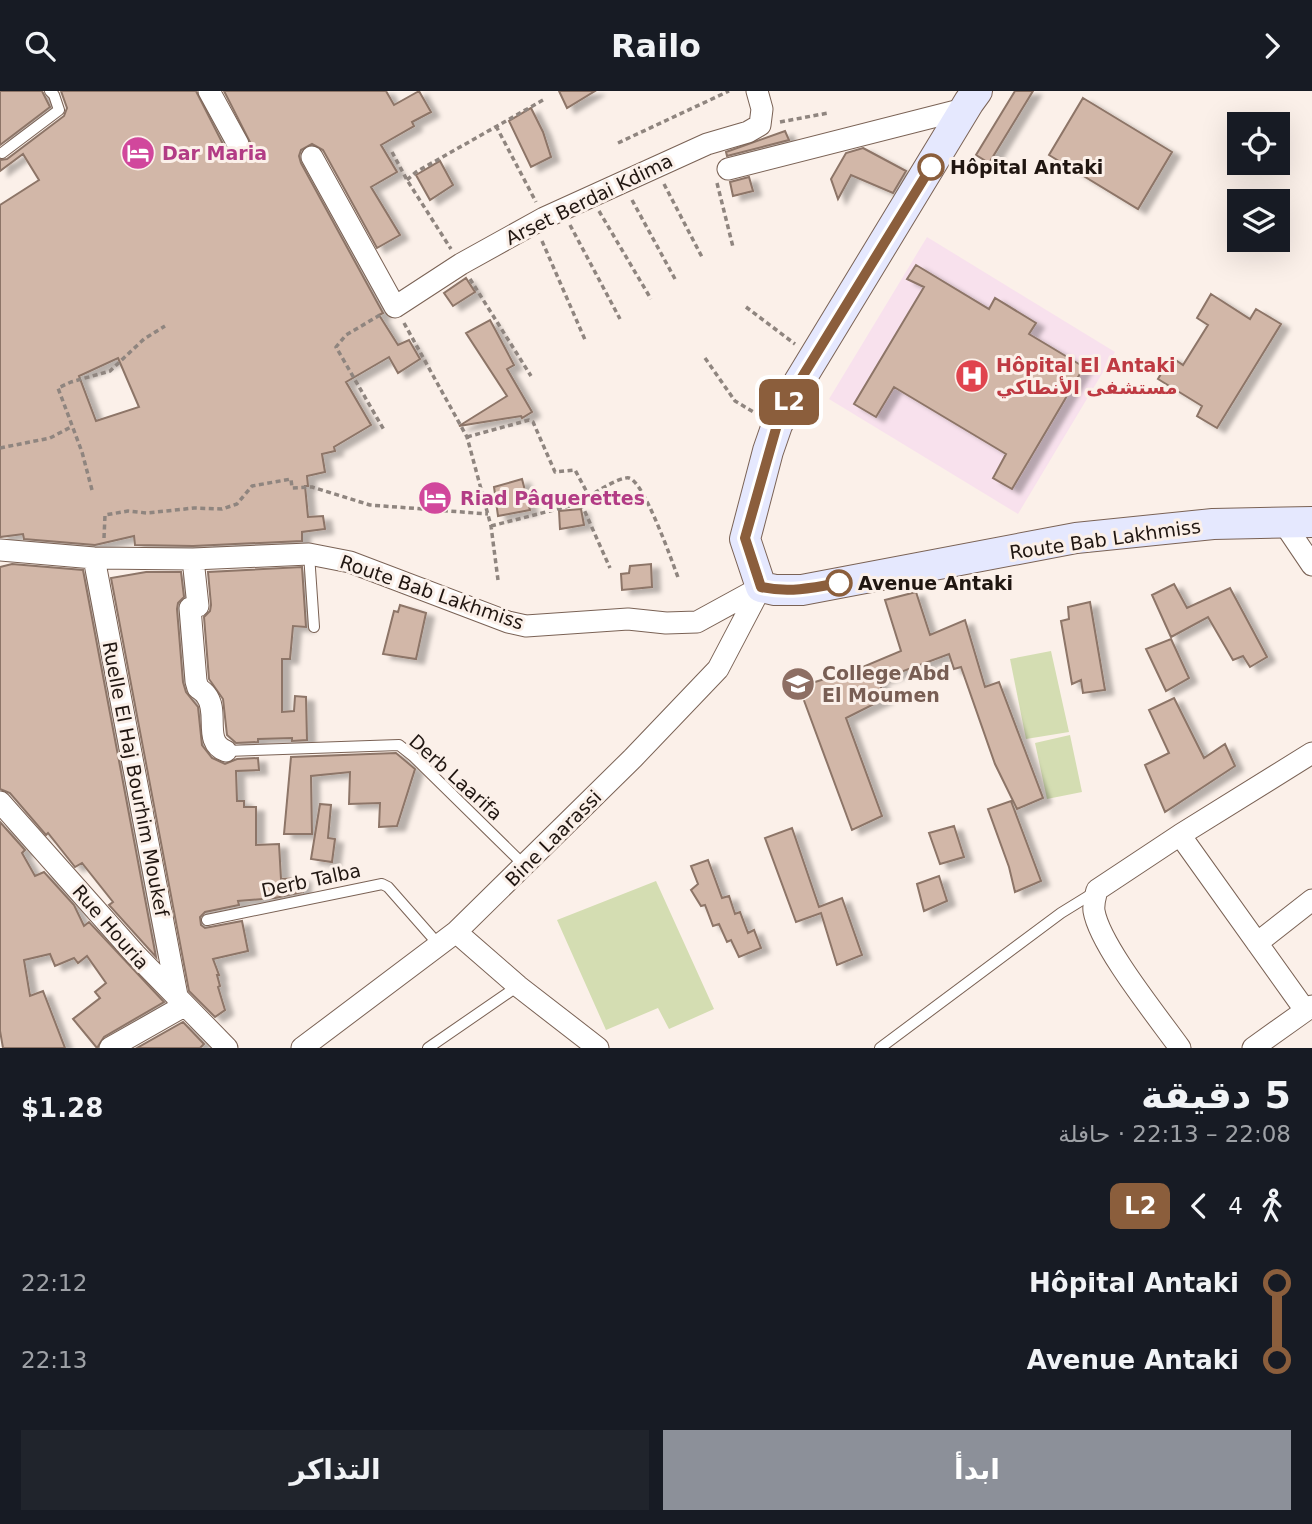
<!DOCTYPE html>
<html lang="ar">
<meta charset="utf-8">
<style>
body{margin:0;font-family:"DejaVu Sans","Noto Sans Arabic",sans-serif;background:#20242c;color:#f1f3f6;direction:rtl;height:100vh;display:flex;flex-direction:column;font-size:26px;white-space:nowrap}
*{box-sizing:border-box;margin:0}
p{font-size:23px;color:#9ea1a6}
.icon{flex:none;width:38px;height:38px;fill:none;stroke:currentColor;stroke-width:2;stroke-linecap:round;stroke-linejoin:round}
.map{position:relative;height:957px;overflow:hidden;direction:ltr}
.drawer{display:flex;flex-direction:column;background:#171b24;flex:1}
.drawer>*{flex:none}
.badge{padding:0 14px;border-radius:10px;font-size:24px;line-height:46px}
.fabs{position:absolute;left:1227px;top:21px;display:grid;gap:14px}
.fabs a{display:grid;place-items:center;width:63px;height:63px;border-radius:0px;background:#171b24;box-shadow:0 7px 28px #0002;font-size:35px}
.map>.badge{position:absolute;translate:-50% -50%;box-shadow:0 0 0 4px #fff}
.legs{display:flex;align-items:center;gap:10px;height:77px;padding:0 21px;font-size:23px}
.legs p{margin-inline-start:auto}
.headline{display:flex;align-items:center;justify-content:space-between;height:119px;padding:0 21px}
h1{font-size:38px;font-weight:700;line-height:52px}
.button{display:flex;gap:14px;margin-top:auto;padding:14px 21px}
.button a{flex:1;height:80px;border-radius:0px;background:#8c9099;color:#fff;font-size:28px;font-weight:700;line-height:80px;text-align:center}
.button a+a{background:#20242c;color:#f1f3f6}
ul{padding:0 21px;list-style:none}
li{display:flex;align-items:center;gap:24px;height:77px;font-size:26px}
li i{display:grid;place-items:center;width:10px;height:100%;margin:0 9px;background:currentColor}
li i::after{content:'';width:18px;height:18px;margin:-9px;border:5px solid;border-radius:50%;background:#171b24}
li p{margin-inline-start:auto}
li:first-child i{background:linear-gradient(#0000 50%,currentColor 0)}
li:last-child i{background:linear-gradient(currentColor 50%,#0000 0)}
header{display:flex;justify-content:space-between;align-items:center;height:91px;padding:0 21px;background:#171b24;font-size:32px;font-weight:700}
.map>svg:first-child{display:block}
.medical{fill:#f8e1ed}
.green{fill:#d4ddb2}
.building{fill:#d2b7a8;stroke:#8d7567;stroke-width:2;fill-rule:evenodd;filter:url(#shadow)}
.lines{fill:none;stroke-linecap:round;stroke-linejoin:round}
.lane-casing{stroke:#7a6255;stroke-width:12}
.street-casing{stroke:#7a6255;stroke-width:23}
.secondary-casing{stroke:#7a6255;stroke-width:32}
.path{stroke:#8f857f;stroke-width:3.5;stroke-dasharray:5 3.5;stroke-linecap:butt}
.lane{stroke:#fff;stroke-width:10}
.street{stroke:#fff;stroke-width:21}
.secondary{stroke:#e5e8fe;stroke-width:30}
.line-1-casing{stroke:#fff;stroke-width:16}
.line-1{stroke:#8b5e3c;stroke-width:10}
.stop-1-dot{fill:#fff;stroke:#8b5e3c;stroke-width:3.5}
.labels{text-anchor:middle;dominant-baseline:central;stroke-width:6;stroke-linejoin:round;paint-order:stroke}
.hotel-label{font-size:19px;font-weight:bold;fill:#b23c85;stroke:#fbf0e9;text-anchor:start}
.stop-label{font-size:19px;font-weight:bold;fill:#201611;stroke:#fbf0e9;text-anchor:start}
.street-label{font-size:19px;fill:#201611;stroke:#fbf0e9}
.health-label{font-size:19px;font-weight:bold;fill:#be3a42;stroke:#fbf0e9;text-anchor:start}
.education-label{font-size:19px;font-weight:bold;fill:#785e54;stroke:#fbf0e9;text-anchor:start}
</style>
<header><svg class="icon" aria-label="forward" viewBox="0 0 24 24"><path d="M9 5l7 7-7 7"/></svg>Railo<svg class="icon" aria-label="search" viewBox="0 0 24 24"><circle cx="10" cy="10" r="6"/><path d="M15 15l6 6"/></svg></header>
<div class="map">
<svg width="1312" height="957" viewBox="0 0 1312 957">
<defs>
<filter id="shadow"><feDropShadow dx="8" dy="4.5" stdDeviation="2" flood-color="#0004"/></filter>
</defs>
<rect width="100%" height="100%" fill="#fbf0e9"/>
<path class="medical" d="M927 146 1115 261 1018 423 829 308Z"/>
<path class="green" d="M1051 560 1069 641 1026 648 1010 568Z
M1070 644 1082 701 1047 708 1035 652Z
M656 790 714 918 669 938 658 917 606 939 557 829Z"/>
<path class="building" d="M0 0H42L50 16 0 54Z
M61 0H196L226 59 232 64 238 66 249 60 251 53 224 0H386L394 14 419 0 431 21 412 31 414 35 381 54 397 81 371 96 400 144 377 157 323 59 312 53 301 59 299 65 301 72 383 222 379 224 398 254 409 249 420 268 398 282 389 266 346 291 371 334 334 356 335 360 322 363 325 381 307 385 308 395H305L308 426 323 425 325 438 302 441V450L193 455 135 454 134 445 95 454 24 448 23 443 0 446V114L39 89 23 63 0 80V69L7 68 64 25 67 17ZM118 267 139 316 96 330 79 285Z
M559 0H595L567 17Z
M1015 0H1033L989 72 976 64Z
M1083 7 1172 61 1138 118 1049 64Z
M531 17 543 41 551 66 531 76 509 30Z
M785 40 789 49 727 65 726 61Z
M863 57 906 80 893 102 851 84 838 108 831 88 846 62Z
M440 70 453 94 430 109 416 84Z
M749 86 753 100 733 105 730 91Z
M916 174 989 218 995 207 1036 232 1029 243 1084 276 1012 398 993 387 1006 363 894 296 876 326 854 313 924 196 907 188Z
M466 187 475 201 453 215 444 202Z
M1211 203 1250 228 1256 218 1281 233 1217 337 1197 325 1202 315 1158 288 1171 266 1183 274 1208 234 1197 227Z
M490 229 514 274 507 278 532 321 522 327 521 325 459 335 507 305 466 242Z
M522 388 530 419 498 425 494 396Z
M581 418 584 434 560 438 559 420Z
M12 473 83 479 156 866 109 814 113 811 82 772 75 776 48 742 46 744 10 702 0 698V476Z
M651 473 652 496 622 499 621 483 629 482 630 475Z
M302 476 306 536 293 535 290 568H282V621L294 620 295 605 306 606 307 649 292 650V647L258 648V651L236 652 227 644 223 608 209 588 204 526 210 520 211 514 208 481Z
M146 481H181L184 506 178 512 177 518 183 591 186 601 198 616 202 654 212 667 225 673 237 668 258 667 259 679 236 680 237 710H244V716H256V754L279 753 281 788 303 787V801L275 807 238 810 239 814 205 821 200 826 201 834 205 837 242 830 248 860 213 868 219 884H217L220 895 218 896 225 919 215 926 189 900 111 487Z
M1174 493 1187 517 1230 497 1267 566 1250 576 1243 565 1233 569 1208 526 1171 546 1152 504Z
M916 501 930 544 965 529 985 596 999 591 1043 707 1017 718 995 673 961 576 954 578 949 563 879 589 884 608 846 627 882 725 852 739 799 596 831 586 832 589 901 560 885 509Z
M1090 511 1105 599 1083 602 1081 589 1072 593 1061 530 1069 528 1068 516Z
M400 514 426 522 416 568 383 563 394 520 398 521Z
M1171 548 1189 587 1166 600 1146 558Z
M1174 607 1204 667 1225 653 1235 675 1165 721 1145 674 1169 662 1149 619Z
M396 662 415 678 397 735 379 736 380 712 349 713 350 681 311 685 312 743H284L291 666Z
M1011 710 1041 790 1015 801 1009 776 988 718Z
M320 713 331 714 328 747 335 748 332 771 311 768Z
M0 731 25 759 22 762 35 785 44 781 74 814 84 835 89 831 164 911 104 946 97 957 73 928 100 907 95 901 106 892 87 865 78 872 74 867 55 875 50 863 24 869 30 905 43 900 65 957H3L0 940Z
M954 735 964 766 940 773 929 742Z
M792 737 819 816 842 807 862 864 837 874 821 822 796 831 765 747Z
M708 769 722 807 729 805 735 823 740 821 748 842 754 839 761 857 739 866 731 849 727 851 719 833 713 835 705 814 701 815 691 799 698 793 691 775Z
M939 785 947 810 924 820 917 793Z
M183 931 204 953 200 957H137Z"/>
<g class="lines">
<g class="lane-casing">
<path id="lane" d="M2 62 59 19 54 4 50 0
M309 463 314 536
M226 660 399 654 413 665 525 775
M207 829 382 793 388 796 439 854
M428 957 518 895
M880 957 1061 822 1095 801"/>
</g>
<g class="street-casing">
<path id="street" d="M209 0 238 53
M312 66 395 216 461 173 544 127 707 53 748 41 760 34 762 18 757 0
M728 78 964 18
M1283 431 1312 474
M0 459 94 467 193 468 309 463 350 471 508 531 526 535 628 528 666 532 697 531 761 496
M94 467 178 910
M193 468 198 515 190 517 196 590 198 597C201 599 204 601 206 604 220 621 202 651 226 660
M0 711 135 863 227 957
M1180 744 1305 919
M456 841 518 895 598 957
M1257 852 1312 809
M110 957 184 915
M302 957 456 841 633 667 718 578 761 496
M1180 957C1158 926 1100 855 1094 820 1093 812 1095 807 1097 799L1180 744 1312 662
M1253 957 1312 915"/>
</g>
<g class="secondary-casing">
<path id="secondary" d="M977 0 969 11 799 291 777 334 768 360 745 448 761 496 775 499H802L1076 447 1213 433 1312 431"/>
</g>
<path class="path" d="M780 31 828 22
M496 35 536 111
M618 52 729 0
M392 61 407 89 451 158
M407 89 416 81 543 9
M717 92 733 156
M664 93 703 168
M632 109 675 188
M599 120 651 208
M570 134 620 228
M542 150 586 251
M470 188 531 285
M746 216 795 253
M380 224 346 244 336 256 384 339
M404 232 467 346 491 435 498 489
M705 267 735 310 757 323
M467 346 529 329 533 331 555 381 575 379 589 405
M0 357 50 347 71 336
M92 399 82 361 58 297 71 291 110 280 144 248 165 235
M581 412C588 405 620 385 629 387 644 390 673 473 679 489
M491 435 581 412 610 477
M104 447 105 424 128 420 147 422 194 417 222 418 237 413 252 395 291 388 292 397 312 396 370 414 488 423"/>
<use href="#lane" class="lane"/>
<use href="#street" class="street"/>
<use href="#secondary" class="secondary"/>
</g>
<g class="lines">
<g class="line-1-casing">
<path id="line-1" d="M839 492C813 497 788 502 761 496L745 447 777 334 799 291 931 76"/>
</g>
<use href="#line-1" class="line-1"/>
</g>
<defs>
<g id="hotel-disc" transform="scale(1.75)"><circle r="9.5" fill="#d1479c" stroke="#fbf0e9"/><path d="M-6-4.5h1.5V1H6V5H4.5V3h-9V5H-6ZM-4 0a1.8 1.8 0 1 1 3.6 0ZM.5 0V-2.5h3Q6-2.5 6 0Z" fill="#fff"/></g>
<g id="hospital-disc" transform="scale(1.75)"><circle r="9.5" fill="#e0444e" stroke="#fbf0e9"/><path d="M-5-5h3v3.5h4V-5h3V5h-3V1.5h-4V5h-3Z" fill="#fff"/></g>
<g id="school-disc" transform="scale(1.75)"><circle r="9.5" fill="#8d6e63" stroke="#fbf0e9"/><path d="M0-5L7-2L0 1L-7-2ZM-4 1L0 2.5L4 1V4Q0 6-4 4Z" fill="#fff"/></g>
</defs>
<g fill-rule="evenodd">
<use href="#hotel-disc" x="138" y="62"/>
<use href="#hospital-disc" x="972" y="285"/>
<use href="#hotel-disc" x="435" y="407"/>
<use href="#school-disc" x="798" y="593"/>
</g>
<g class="stop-1-dot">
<circle cx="931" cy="76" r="12"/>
<circle cx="839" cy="492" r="12"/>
</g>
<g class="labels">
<g class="hotel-label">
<text x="162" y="62">Dar Maria</text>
<text x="460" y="407">Riad Pâquerettes</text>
</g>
<g class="stop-label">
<text x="950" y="76">Hôpital Antaki</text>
<text x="858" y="492">Avenue Antaki</text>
</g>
<g class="street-label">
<text transform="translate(589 108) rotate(-26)">Arset Berdai Kdima</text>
<text transform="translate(1105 448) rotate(-8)">Route Bab Lakhmiss</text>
<text transform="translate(432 501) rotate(19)">Route Bab Lakhmiss</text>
<text transform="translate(456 686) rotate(42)">Derb Laarifa</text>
<text transform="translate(136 688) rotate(79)">Ruelle El Haj Bourhim Moukef</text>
<text transform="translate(553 747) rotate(-45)">Bine Laarassi</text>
<text transform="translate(311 789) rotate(-12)">Derb Talba</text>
<text transform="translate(111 836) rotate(49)">Rue Houria</text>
</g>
<g class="health-label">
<text x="996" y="274">Hôpital El Antaki<tspan x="996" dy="22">مستشفى الأنطاكي</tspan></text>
</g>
<g class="education-label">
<text x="822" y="582">College Abd<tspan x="822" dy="22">El Moumen</tspan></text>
</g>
</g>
</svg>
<div class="fabs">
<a><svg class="icon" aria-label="locate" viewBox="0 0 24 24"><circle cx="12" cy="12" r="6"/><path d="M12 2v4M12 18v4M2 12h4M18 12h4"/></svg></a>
<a><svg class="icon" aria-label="layers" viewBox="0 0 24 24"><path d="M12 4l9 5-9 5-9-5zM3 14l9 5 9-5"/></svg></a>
</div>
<b class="badge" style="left:789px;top:311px;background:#8b5e3c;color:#fff">L2</b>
</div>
<section class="drawer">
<div class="headline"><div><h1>5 دقيقة</h1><p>22:08 – 22:13 · حافلة</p></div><b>$1.28</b></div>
<div class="legs"><svg class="icon" aria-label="walk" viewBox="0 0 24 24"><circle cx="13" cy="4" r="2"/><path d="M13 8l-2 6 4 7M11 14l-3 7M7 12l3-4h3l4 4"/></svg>4<svg class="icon" aria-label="back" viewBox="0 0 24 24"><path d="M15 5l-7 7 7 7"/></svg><b class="badge" style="background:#8b5e3c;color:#fff">L2</b></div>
<ul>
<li><i style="color:#8b5e3c"></i><b>Hôpital Antaki</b><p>22:12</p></li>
<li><i style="color:#8b5e3c"></i><b>Avenue Antaki</b><p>22:13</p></li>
</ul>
<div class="button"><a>ابدأ</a><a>التذاكر</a></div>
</section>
